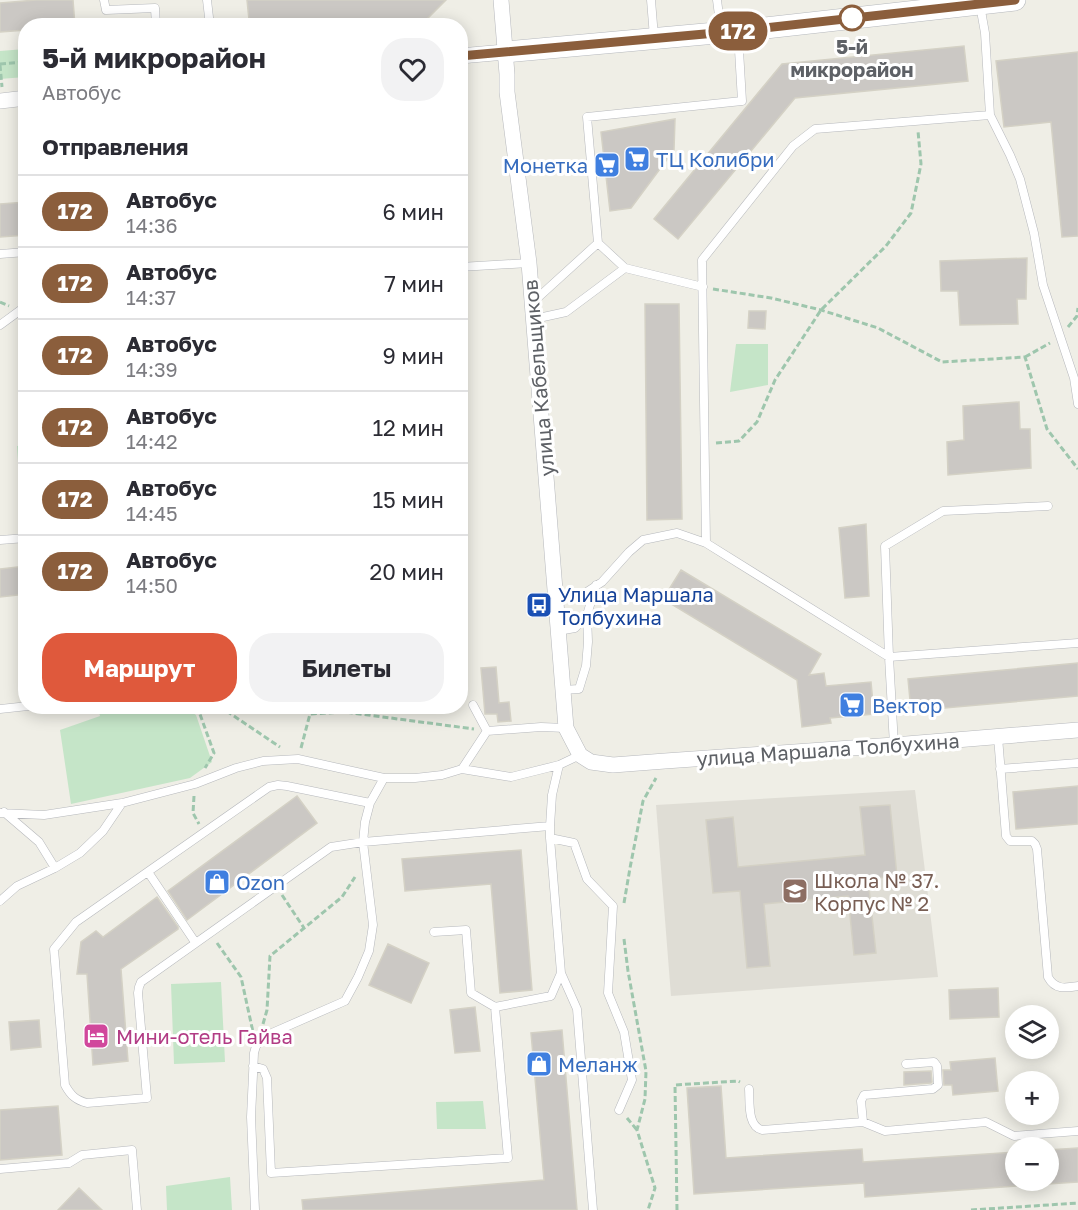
<!DOCTYPE html>
<html lang="ru">
<meta charset="utf-8">
<style>
body{margin:0;font-family:"Golos Text",sans-serif;background:#f2f2f3;color:#2b2b33;height:100vh;display:flex;flex-direction:column;font-size:22px;white-space:nowrap}
*{box-sizing:border-box;margin:0}
p{font-size:20px;color:#7c7c81}
.icon{flex:none;width:33px;height:33px;fill:none;stroke:currentColor;stroke-width:2;stroke-linecap:round;stroke-linejoin:round}
.map{position:relative;flex:1;overflow:hidden}
.details{position:absolute;left:18px;top:18px;width:450px;height:696px;display:flex;flex-direction:column;background:#fff;border-radius:24px;box-shadow:0 3px 15px #0003}
.details>*{flex:none}
.badge{padding:0 12px;border-radius:20px;font-size:21px;line-height:39px}
.controls{position:absolute;left:1005px;top:1005px;display:grid;gap:12px}
.controls a{display:grid;place-items:center;width:54px;height:54px;border-radius:50%;background:#fff;box-shadow:0 3px 15px #0003;font-size:30px}
.map>.badge{position:absolute;translate:-50% -50%;box-shadow:0 0 0 3px #fff}
h2{padding:0 24px;font-size:22px;line-height:54px}
.round{display:grid;place-items:center;flex:none;width:63px;height:63px;border-radius:24px;background:#f2f2f3}
.head{display:flex;align-items:center;justify-content:space-between;height:102px;padding:0 24px}
h1{font-size:28px;font-weight:700;line-height:45px}
.action{display:flex;gap:12px;margin-top:auto;padding:12px 24px}
.action a{flex:1;height:69px;border-radius:24px;background:#df593c;color:#fff;font-size:24px;font-weight:700;line-height:69px;text-align:center}
.action a+a{background:#f2f2f3;color:#2b2b33}
ul{padding:0;list-style:none}
li{display:flex;align-items:center;gap:18px;height:72px;padding:0 24px;border-top:2px solid #e1e1e2}
li div{flex:1}
li b{display:block;font-size:22px}
li em{font-style:normal}
li .badge{min-width:66px;font-weight:700;text-align:center}
.map>svg:first-child{display:block}
.education{fill:#dfddd5}
.green{fill:#c5e5c8}
.building{fill:#cbc8c4;stroke:#d4d1c5;stroke-width:1.5}
.lines{fill:none;stroke-linecap:round;stroke-linejoin:round}
.lane-casing{stroke:#b6b8bc;stroke-width:9}
.street-casing{stroke:#b6b8bc;stroke-width:16}
.secondary-casing{stroke:#b5b8bd;stroke-width:22}
.path{stroke:#9ec6ad;stroke-width:3;stroke-dasharray:6 3;stroke-linecap:butt}
.lane{stroke:#fff;stroke-width:8}
.street{stroke:#fff;stroke-width:15}
.secondary{stroke:#fff;stroke-width:21}
.line-casing{stroke:#fff;stroke-width:14}
.line{stroke:#8b5e3c;stroke-width:9}
.stop-dot{fill:#fff;stroke:#8b5e3c;stroke-width:3}
.labels{text-anchor:middle;dominant-baseline:central;stroke-width:6;stroke-linejoin:round;paint-order:stroke}
.stop-label{font-size:20px;font-weight:bold;fill:#5e6166;stroke:#fff}
.shop-label{font-size:20px;fill:#366cbe;stroke:#fff;text-anchor:start}
.street-label{font-size:20px;fill:#5e6166;stroke:#fff}
.transit-label{font-size:20px;fill:#164399;stroke:#fff;text-anchor:start}
.education-label{font-size:20px;fill:#785e54;stroke:#fff;text-anchor:start}
.hotel-label{font-size:20px;fill:#b23c85;stroke:#fff;text-anchor:start}
</style>
<div class="map">
<svg width="1078" height="1210" viewBox="0 0 1078 1210">
<rect width="100%" height="100%" fill="#efeee6"/>
<path class="education" d="M915 790 938 977 671 996 656 805Z"/>
<path class="green" d="M25 49V77L0 79V51Z
M736 344H768V385L730 392Z
M25 445V492H20L17 446Z
M98 707H183L196 715 212 762 190 778 71 804 60 730 100 716Z
M221 982 225 1062 174 1064 171 984Z
M483 1101 486 1129H437L436 1102Z
M230 1177 232 1210H167L166 1186Z"/>
<path class="building" d="M36 0H73L75 26H26V30L0 32V3Z
M247 0H446L423 23 395 25 394 21 345 26H261L260 19 249 20Z
M964 46 968 81 795 98 678 239 654 219 782 64Z
M1078 52V236L1062 237 1051 122 1004 127 996 61Z
M675 119 674 150 631 208 610 211 601 132Z
M26 202V235L0 237V204Z
M1027 258 1026 299H1017L1018 324 960 325 958 291H941L940 261Z
M645 304H679L682 519 647 520Z
M749 311H766L765 329 748 328Z
M1019 402 1020 429H1030L1031 468 948 475 947 442 964 440 963 406Z
M866 524 869 596 845 598 839 528Z
M26 566V594L0 597V569Z
M681 570 821 654 809 675 824 673 826 686 871 682 874 714 830 718 831 723 802 727 797 680 663 599Z
M1078 663V696L911 711 908 679Z
M496 667 499 703 509 702 511 721 498 722 497 714H485L481 668Z
M1078 786V824L1016 829 1013 792Z
M297 796 317 823 187 920 168 891Z
M890 805 897 876 868 879 876 953 854 955 848 896 764 904 770 966 747 968 740 891 713 893 706 820 733 817 738 867 865 855 860 807Z
M521 850 532 990 500 993 491 884 405 891 402 859Z
M157 897 178 927V929L121 969 128 1061 93 1065 87 974H77L81 942 96 931 103 937Z
M388 944 429 963 411 1003 369 985Z
M998 988 999 1017 950 1019 949 990Z
M475 1007 480 1051 455 1053 450 1010Z
M39 1020 41 1047 11 1050 9 1022Z
M562 1030 577 1210H303L302 1200 544 1180 531 1033Z
M995 1058 998 1091 953 1095 952 1085H944L943 1070H951L950 1062Z
M931 1071 932 1082 931 1083 904 1085V1072Z
M721 1086 726 1158 862 1149 863 1162 1016 1152V1186L865 1197 864 1183 694 1194 687 1088Z
M58 1106 62 1155 0 1160V1110Z
M1078 1148V1182L1048 1184V1150Z
M79 1188 102 1210H58Z"/>
<g class="lines">
<g class="lane-casing">
<path id="lane" d="M104 0 106 10 155 8 156 26
M207 0 210 26
M651 0 654 37
M717 0 721 31
M990 115 1010 155 1020 179 1034 233 1043 285 1074 378 1078 404
M598 243 625 268 703 287
M0 254 26 252
M460 267 529 263
M532 303 598 243 587 117 742 101 738 33
M534 319 566 312 625 268
M0 325 26 306
M0 540 26 538
M555 597 582 595 602 582 629 552 643 540 677 533 706 543
M558 631 575 628 587 615 596 585
M889 657 706 543 702 260 793 146 815 129 990 115 985 33 980 5
M889 657 885 546 943 511 1048 506
M563 690 579 689 586 666 588 642 587 615
M473 705 487 731 541 727 566 728
M0 709 28 706
M998 737 1006 836 1010 841H1032L1035 844 1037 849 1048 977C1055 990 1065 988 1078 986
M894 745 889 657 1078 643
M580 755 559 765 552 795 550 826V838L561 973 577 1009 593 1210
M462 769 487 731
M1000 769 1078 763
M370 803 287 786 278 785 269 787 76 922 54 949 65 1085C71 1096 76 1100 87 1103L147 1098 138 993 139 987 141 982 331 847 363 842 550 826
M4 812 39 842 55 868
M0 813 44 815 122 803 195 784 236 768 263 761 298 759 384 778H415L442 775 462 769 511 777 559 765
M550 838 574 843 587 879 613 906 608 993 624 1032 632 1080 619 1110
M148 872 195 942
M0 901 17 886 55 868 80 853 103 831 122 803
M434 932 466 930 471 993 495 1007
M253 1066 263 1069 267 1078 271 1173 508 1158 495 1007 551 996 561 973
M749 1089C750 1102 747 1126 762 1130L863 1122 885 1131 986 1122 1014 1136 1078 1131
M863 1122 861 1101 864 1095 933 1089 938 1085 937 1066 934 1062 906 1064
M0 1169 69 1163 82 1155 132 1150 137 1210
M255 1210 251 1117 254 1053 256 1046 265 1036 345 1001 358 977 369 951 373 925 363 842 365 822 370 803 384 778"/>
</g>
<g class="street-casing">
<path id="street" d="M501 0 507 74V92L529 263 566 728 580 755 591 762 613 765 665 761 894 745 1078 730
M460 56 505 52
M0 101 26 98"/>
</g>
<g class="secondary-casing">
<path id="secondary" d="M505 52 738 31 1015 0"/>
</g>
<path class="path" d="M0 64 26 62
M0 65 2 87
M713 289 771 298 821 310 878 328 942 362 1025 357 1047 429 1078 469
M0 302 9 306
M1068 327 1077 316 1078 308
M1025 357 1050 343
M716 443 739 441 757 422 775 380 821 310 886 246 911 213 921 164 918 131
M197 706 214 753 205 768
M219 706 280 747
M301 748 310 714 345 712 474 729
M194 796 193 813 199 824
M282 895 304 928
M624 903 630 868 643 801 656 778
M624 939 628 971 646 1071 645 1099 637 1130 655 1188 648 1210
M217 943 241 977 253 1032
M263 1024 267 1010 270 956 342 897 355 877
M627 1118 637 1130
M677 1210 675 1085 738 1081 740 1082
M971 1210 1078 1203"/>
<use href="#lane" class="lane"/>
<use href="#street" class="street"/>
<use href="#secondary" class="secondary"/>
</g>
<g class="lines">
<g class="line-casing">
<path id="line" d="M460 56 738 31 1015 0"/>
</g>
<use href="#line" class="line"/>
</g>
<defs>
<g id="supermarket-square" transform="scale(1.35)"><rect x="-9" y="-9" width="18" height="18" rx="4" fill="#3f7fe0" stroke="#fff"/><path d="M-6-5.5h2.5l.6 2H6L4.5 2H-2.5L-4.4-4H-6ZM-1.5 3.2a1.3 1.3 0 1 0 .1 0ZM3 3.2a1.3 1.3 0 1 0 .1 0Z" fill="#fff"/></g>
<g id="bus-square" transform="scale(1.35)"><rect x="-9" y="-9" width="18" height="18" rx="4" fill="#1a4fb4" stroke="#fff"/><path d="M-5-6H5V4H4V6H2V4H-2V6H-4V4H-5ZM-3.5-4V0h7V-4ZM-3.5 1.2v1.5H-2V1.2ZM2 1.2v1.5H3.5V1.2Z" fill="#fff"/></g>
<g id="shop-square" transform="scale(1.35)"><rect x="-9" y="-9" width="18" height="18" rx="4" fill="#3f7fe0" stroke="#fff"/><path d="M-5-2.5h2.3a2.7 3.5 0 0 1 5.4 0H5L5.5 6h-11ZM-1.5-2.5h3a1.5 2.3 0 0 0-3 0Z" fill="#fff"/></g>
<g id="school-square" transform="scale(1.35)"><rect x="-9" y="-9" width="18" height="18" rx="4" fill="#8d6e63" stroke="#fff"/><path d="M0-5L7-2L0 1L-7-2ZM-4 1L0 2.5L4 1V4Q0 6-4 4Z" fill="#fff"/></g>
<g id="hotel-square" transform="scale(1.35)"><rect x="-9" y="-9" width="18" height="18" rx="4" fill="#d1479c" stroke="#fff"/><path d="M-6-4.5h1.5V1H6V5H4.5V3h-9V5H-6ZM-4 0a1.8 1.8 0 1 1 3.6 0ZM.5 0V-2.5h3Q6-2.5 6 0Z" fill="#fff"/></g>
</defs>
<g fill-rule="evenodd">
<use href="#supermarket-square" x="637" y="159"/>
<use href="#supermarket-square" x="607" y="165"/>
<use href="#bus-square" x="539" y="605"/>
<use href="#supermarket-square" x="852" y="705"/>
<use href="#shop-square" x="217" y="882"/>
<use href="#school-square" x="795" y="891"/>
<use href="#hotel-square" x="96" y="1036"/>
<use href="#shop-square" x="539" y="1064"/>
</g>
<circle class="stop-dot" cx="852" cy="18" r="12"/>
<g class="labels">
<g class="stop-label">
<text x="852" y="46">5-й<tspan x="852" dy="23">микрорайон</tspan></text>
</g>
<g class="shop-label">
<text x="656" y="159">ТЦ Колибри</text>
<text x="588" y="165" text-anchor="end">Монетка</text>
<text x="872" y="705">Вектор</text>
<text x="236" y="882">Ozon</text>
<text x="558" y="1064">Меланж</text>
</g>
<g class="street-label">
<text transform="translate(538 378) rotate(-95)">улица Кабельщиков</text>
<text transform="translate(828 749) rotate(-4)">улица Маршала Толбухина</text>
</g>
<g class="transit-label">
<text x="558" y="594">Улица Маршала<tspan x="558" dy="23">Толбухина</tspan></text>
</g>
<g class="education-label">
<text x="814" y="880">Школа № 37.<tspan x="814" dy="23">Корпус № 2</tspan></text>
</g>
<g class="hotel-label">
<text x="116" y="1036">Мини-отель Гайва</text>
</g>
</g>
</svg>
<div class="controls">
<a><svg class="icon" aria-label="layers" viewBox="0 0 24 24"><path d="M12 4l9 5-9 5-9-5zM3 14l9 5 9-5"/></svg></a>
<a>+</a>
<a>−</a>
</div>
<b class="badge" style="left:738px;top:31px;background:#8b5e3c;color:#fff">172</b>
<section class="details">
<div class="head"><div><h1>5-й микрорайон</h1><p>Автобус</p></div><a class="round"><svg class="icon" aria-label="heart" viewBox="0 0 24 24"><path d="M12 20l-8-8c-3-5 5-10 8-4 3-6 11-1 8 4z"/></svg></a></div>
<h2>Отправления</h2>
<ul>
<li><span class="badge" style="background:#8b5e3c;color:#fff">172</span><div><b>Автобус</b><p>14:36</p></div><em>6 мин</em></li>
<li><span class="badge" style="background:#8b5e3c;color:#fff">172</span><div><b>Автобус</b><p>14:37</p></div><em>7 мин</em></li>
<li><span class="badge" style="background:#8b5e3c;color:#fff">172</span><div><b>Автобус</b><p>14:39</p></div><em>9 мин</em></li>
<li><span class="badge" style="background:#8b5e3c;color:#fff">172</span><div><b>Автобус</b><p>14:42</p></div><em>12 мин</em></li>
<li><span class="badge" style="background:#8b5e3c;color:#fff">172</span><div><b>Автобус</b><p>14:45</p></div><em>15 мин</em></li>
<li><span class="badge" style="background:#8b5e3c;color:#fff">172</span><div><b>Автобус</b><p>14:50</p></div><em>20 мин</em></li>
</ul>
<div class="action"><a>Маршрут</a><a>Билеты</a></div>
</section>
</div>
